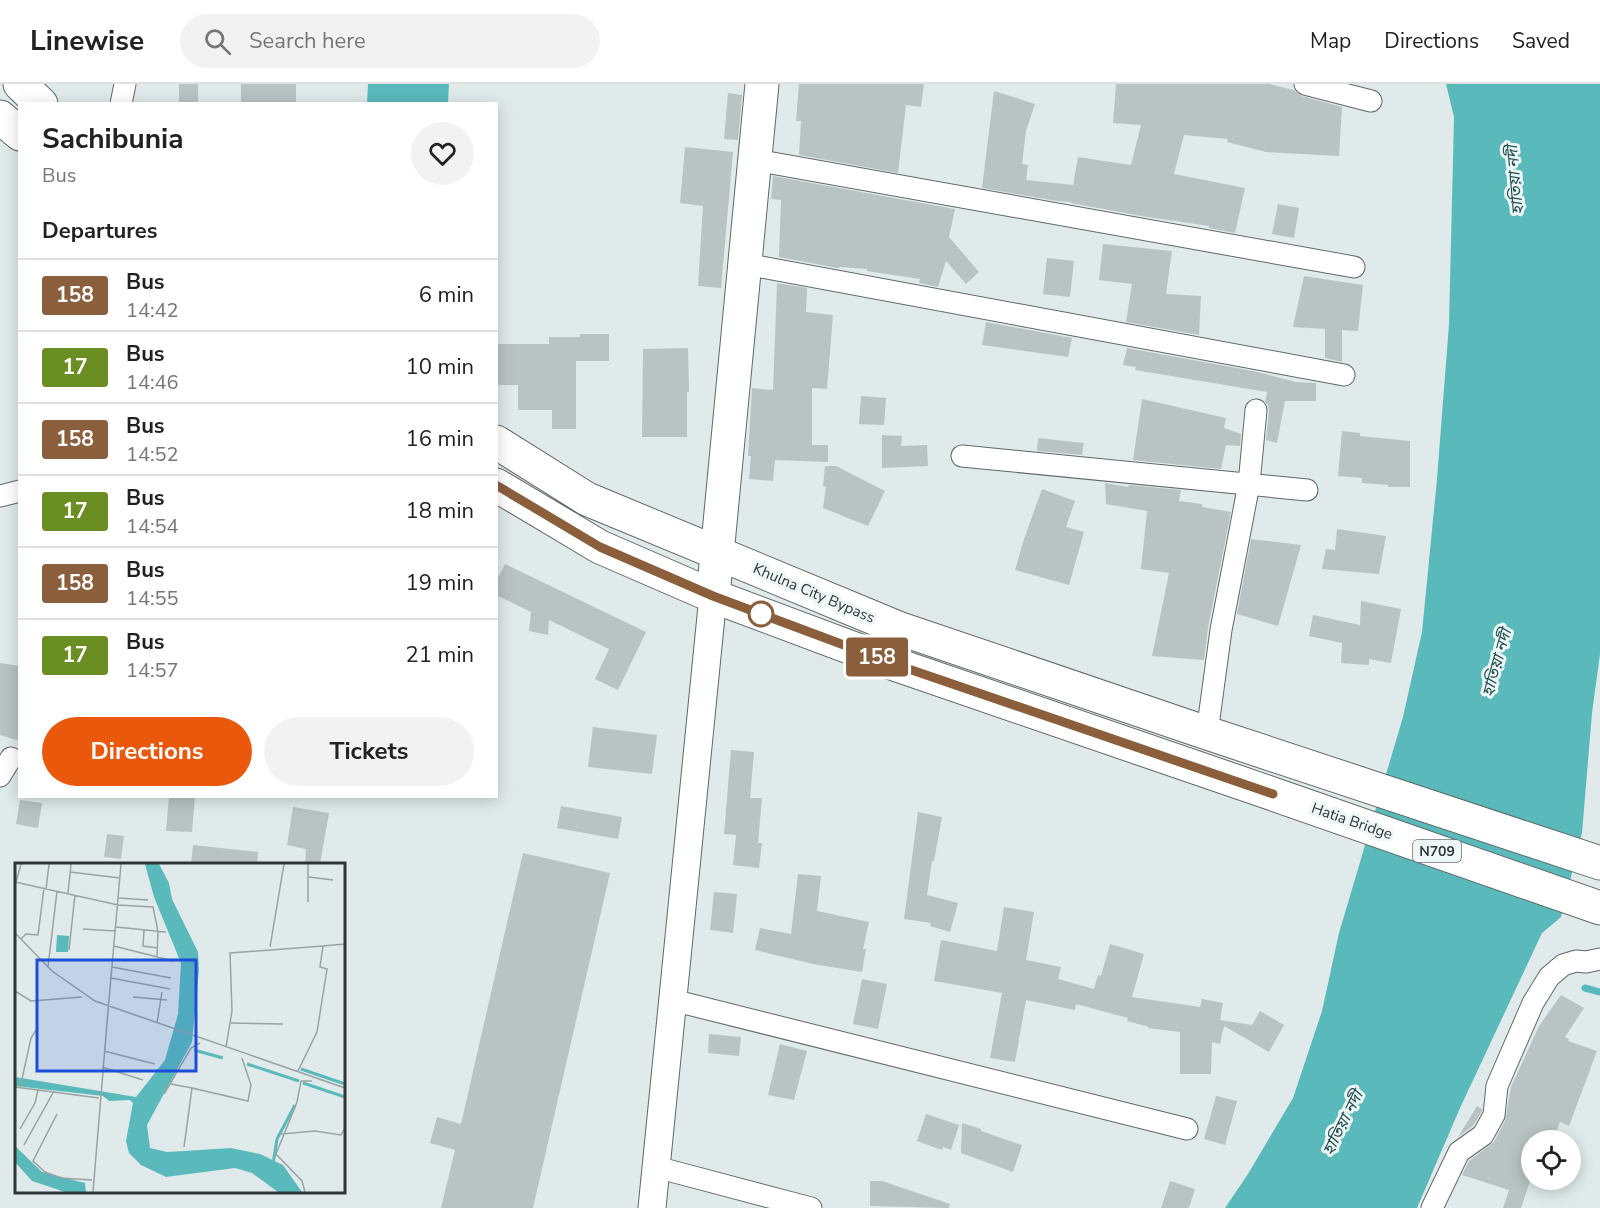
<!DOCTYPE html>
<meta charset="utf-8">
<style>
body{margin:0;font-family:"Nunito Sans","Noto Sans Bengali",sans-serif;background:#f2f2f2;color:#222;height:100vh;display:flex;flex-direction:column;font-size:22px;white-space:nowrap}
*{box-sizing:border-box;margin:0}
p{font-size:20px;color:#767676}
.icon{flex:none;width:33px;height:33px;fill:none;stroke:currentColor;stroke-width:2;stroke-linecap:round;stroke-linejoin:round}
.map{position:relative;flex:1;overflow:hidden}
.details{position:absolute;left:18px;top:18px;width:480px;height:696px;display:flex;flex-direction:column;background:#fff;border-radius:0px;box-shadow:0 3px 15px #0003}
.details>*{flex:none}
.badge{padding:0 12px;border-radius:4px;font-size:21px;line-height:39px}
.buttons{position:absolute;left:1521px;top:1046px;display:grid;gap:12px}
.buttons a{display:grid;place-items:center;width:60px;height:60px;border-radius:50%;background:#fff;box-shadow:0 3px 15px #0003;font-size:30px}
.map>.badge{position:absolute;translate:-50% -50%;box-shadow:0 0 0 3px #fff}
h2{padding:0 24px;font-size:22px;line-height:54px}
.round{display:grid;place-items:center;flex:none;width:63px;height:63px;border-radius:32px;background:#f2f2f2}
.head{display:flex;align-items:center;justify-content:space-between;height:102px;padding:0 24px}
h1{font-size:28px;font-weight:700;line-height:45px}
.action{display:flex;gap:12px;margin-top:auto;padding:12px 24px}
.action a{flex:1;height:69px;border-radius:36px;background:#ea580c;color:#fff;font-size:24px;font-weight:700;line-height:69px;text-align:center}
.action a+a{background:#f2f2f2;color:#222}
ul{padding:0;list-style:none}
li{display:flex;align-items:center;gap:18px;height:72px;padding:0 24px;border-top:2px solid #e0e0e0}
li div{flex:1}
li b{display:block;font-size:22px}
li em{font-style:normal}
li .badge{min-width:66px;font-weight:700;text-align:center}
header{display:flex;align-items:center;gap:36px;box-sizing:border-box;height:84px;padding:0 30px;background:#fff;border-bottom:2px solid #e0e0e0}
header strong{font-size:28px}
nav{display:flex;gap:33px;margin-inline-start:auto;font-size:21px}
.search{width:420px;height:54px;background:#f2f2f2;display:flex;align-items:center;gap:15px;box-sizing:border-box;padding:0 21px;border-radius:33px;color:#767676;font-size:22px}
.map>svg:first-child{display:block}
.water{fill:#5ababb}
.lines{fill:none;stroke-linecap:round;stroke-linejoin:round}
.stream{stroke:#5ababb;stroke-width:7}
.building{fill:#b9c3c3}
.minor-casing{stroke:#5f6868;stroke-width:23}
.tertiary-casing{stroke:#5f6868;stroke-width:29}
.primary-casing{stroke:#5f6868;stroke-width:35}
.trunk-casing{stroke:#5f6868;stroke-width:35}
.minor{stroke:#fff;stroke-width:21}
.tertiary{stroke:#fff;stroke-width:27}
.primary{stroke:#fff;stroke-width:33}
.trunk{stroke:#fff;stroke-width:33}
.line-casing{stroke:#fff;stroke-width:14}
.line{stroke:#8b5e3c;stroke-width:9}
.stop-dot{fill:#fff;stroke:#8b5e3c;stroke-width:3}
.labels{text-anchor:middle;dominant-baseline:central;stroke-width:6;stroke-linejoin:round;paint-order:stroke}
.shield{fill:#edf7f7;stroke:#696f6f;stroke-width:1.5}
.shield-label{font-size:14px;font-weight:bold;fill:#313535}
.street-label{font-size:15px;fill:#313535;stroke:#edf7f7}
.water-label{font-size:16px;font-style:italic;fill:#224d4e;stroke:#edf7f7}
.inset-river{fill:none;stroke:#5ababb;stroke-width:3}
.inset-road{fill:none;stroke:#9aa2a2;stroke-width:1.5}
.view{fill:#1d4ed8;fill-opacity:0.15;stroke:#1d4ed8;stroke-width:3}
.inset-edge{fill:none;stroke:#313535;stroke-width:3}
</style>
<header>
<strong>Linewise</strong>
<div class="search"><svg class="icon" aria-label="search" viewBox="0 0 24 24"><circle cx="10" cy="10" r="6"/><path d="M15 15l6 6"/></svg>Search here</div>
<nav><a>Map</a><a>Directions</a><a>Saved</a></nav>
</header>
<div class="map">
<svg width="1600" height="1124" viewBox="0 0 1600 1124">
<rect width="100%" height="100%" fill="#e0eaea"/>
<path class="water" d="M368 0H449L448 19H367Z
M1446 0H1600V570L1592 629 1582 749 1561 833 1542 849 1460 1024 1417 1124H1225L1248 1090 1293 1014 1322 927 1339 849 1403 633 1422 548 1437 395 1449 240 1454 33Z"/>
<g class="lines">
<path class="stream" d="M1585 904 1600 908"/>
</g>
<path class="building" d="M179 0H198V20H179Z
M241 0H296V20H241Z
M799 0H924L921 23 906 21 898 89 799 71 801 37H796Z
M1116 0H1269L1294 6 1297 9 1302 12 1342 23 1339 72 1266 68 1227 58 1228 55 1184 51 1174 90 1245 104 1235 149 1209 144V142L1141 132 1071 119V118L1057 117 982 104 994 7 1035 20 1026 47 1022 80 1028 81 1026 96 1073 101 1078 73 1131 81 1141 41 1113 39Z
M728 9 742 11 738 56 724 55Z
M685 63 733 68 721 204 698 202 703 122 680 119Z
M773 92 955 125 949 153 979 188 966 200 946 177 938 203 919 199 920 195 867 187V185L841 183 837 184 779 173 781 116 771 115Z
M1278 120 1299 124 1294 154 1272 150Z
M1103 160 1172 167 1166 210 1201 212 1199 251 1126 238 1132 200 1099 196Z
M1047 174 1074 177 1070 213 1043 210Z
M1304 192 1363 201 1358 247 1342 246V278L1325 274V245L1293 243Z
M777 199 807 204 806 228 833 231 827 305 812 304V361H828V378L775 376 773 397 749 395 751 372H748L752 304 773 306Z
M986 238 1072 254 1068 273 982 261Z
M580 250H609V277H576V345H552V326H518V301H497V260H549V253H580Z
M688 264 689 308H687V353H642L643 265Z
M1127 264 1253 287 1296 298 1316 299V317H1285L1277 359 1266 356 1269 327 1268 321 1265 318 1267 308 1135 286 1136 283 1123 281Z
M861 312 886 314 884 341 859 340Z
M1142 315 1226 334 1224 344 1241 350 1240 362 1226 361 1221 385 1133 376Z
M1342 347 1360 349V352L1410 357V403H1388V401L1362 399V394L1338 392Z
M882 351 902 352 901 362 927 361 928 382 882 384Z
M1038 354 1084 359 1082 371 1037 367Z
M825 382H836L885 407 868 442 823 424 826 403 823 402Z
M1105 399 1128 403 1129 401 1181 406 1179 417 1202 420V423L1231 428 1208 544 1204 576 1152 572 1169 489 1141 485 1147 427 1106 420Z
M1042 405 1075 417 1066 443 1084 448 1069 501 1015 486 1024 455Z
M1337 445 1386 452 1379 490 1322 485 1326 465 1335 466Z
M1251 455 1301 461 1278 542 1237 530Z
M505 480 646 548 618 606 595 595 609 565 549 536 548 551 529 547 531 528 496 511V498Z
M1361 517 1401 525 1391 579 1369 575V581L1341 579 1342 559 1309 552 1313 531 1360 541Z
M0 579 20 582V657L0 651Z
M593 643 657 651 652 690 588 683Z
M731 666 754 668 750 714H762L758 759H762L759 784 733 781 736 751 724 750Z
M169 712H195L192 748 166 747Z
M20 716 42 719 38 744 16 740Z
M561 722 622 733 618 755 557 744Z
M293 723 329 729 320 780H305L306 765 287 761Z
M918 728 942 733 934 777H932L927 811 958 819 950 848 930 842 931 839 904 835Z
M107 750 124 752 121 775 104 773Z
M193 761 258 768 257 780H191Z
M523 769 610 789 533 1124H441L455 1066 430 1059 437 1033 461 1040Z
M798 790 821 792 817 827 869 838 863 865H866L862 888 813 880 755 866 760 844 791 850Z
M714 808 737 810 733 849 710 846Z
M1004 823 1034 828 1026 876 1061 883 1058 895 1094 905 1098 891 1101 892 1110 860 1144 870 1132 913 1200 923 1202 915 1223 919 1220 936 1252 941 1260 927 1284 941 1269 968 1224 942 1220 960 1212 958 1211 990H1180V948L1148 944 1149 943 1127 937 1128 934 1076 920 1075 926 1026 916 1015 978 990 974 1002 909 934 897 941 856 997 867Z
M862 895 887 900 878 945 853 940Z
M1561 911 1584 924 1565 953 1569 955 1568 957 1597 967 1569 1042 1560 1038 1553 1056H1532V1091L1521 1124H1503L1509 1106 1462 1091 1469 1077 1494 1058 1505 1037 1511 1003 1539 942Z
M709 950 741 953 739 972 708 969Z
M780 960 807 967 794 1016 768 1011Z
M1216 1012 1237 1017 1225 1061 1204 1055Z
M1477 1022 1482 1025V1027L1473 1042 1458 1053Z
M926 1030 959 1041 951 1066 943 1063 942 1066 917 1057Z
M962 1039 981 1045V1047L1022 1061 1013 1088 961 1069Z
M870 1097H882L950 1120 949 1124 870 1122Z
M1170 1097 1195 1105 1189 1124H1161Z"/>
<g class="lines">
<g class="minor-casing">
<path id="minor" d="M1305 0 1371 17
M121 20 125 0
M755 76 1354 183
M745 180 1344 291
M962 372 1307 406
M0 412 20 407
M1207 649 1221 546 1249 400 1256 326
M0 692 11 674
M672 916 1187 1045
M656 1083 811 1124
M1432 1124 1459 1068 1483 1051 1494 1031 1497 1002 1533 919 1549 893 1563 881 1576 877 1586 878 1600 875"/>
</g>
<g class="tertiary-casing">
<path id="tertiary" d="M652 1124 713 512"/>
</g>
<g class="primary-casing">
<path id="primary" d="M713 512 762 0"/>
</g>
<g class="trunk-casing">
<path id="trunk" d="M20 0 41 20
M0 33 20 50
M496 358 587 415 898 544 1207 649 1600 779
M496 401 600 463 713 512 900 582 1273 710 1600 824"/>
</g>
<use href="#minor" class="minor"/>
<use href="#tertiary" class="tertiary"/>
<use href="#primary" class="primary"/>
<use href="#trunk" class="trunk"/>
</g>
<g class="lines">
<g class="line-casing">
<path id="line" d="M496 401 600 463 713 512 900 582 1273 710"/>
</g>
<use href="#line" class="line"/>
</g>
<circle class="stop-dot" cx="761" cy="530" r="12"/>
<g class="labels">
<rect class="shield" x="1413" y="756" width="48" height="22" rx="4.5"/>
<g class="shield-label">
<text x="1437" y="767">N709</text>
</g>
<g class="street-label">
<text transform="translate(814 509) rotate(23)">Khulna City Bypass</text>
<text transform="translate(1352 737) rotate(19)">Hatia Bridge</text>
</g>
<g class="water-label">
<text transform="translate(1515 96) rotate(-95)">হাতিয়া নদী</text>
<text transform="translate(1497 579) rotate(-74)">হাতিয়া নদী</text>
<text transform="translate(1343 1039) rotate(-63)">হাতিয়া নদী</text>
</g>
</g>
<g transform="translate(15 779)">
<rect width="330" height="330" fill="#e0eaea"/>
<path d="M130 1H144L154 20 157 36 183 89 184 107 177 179 132 262 135 285 152 289 216 285 245 291 268 302 287 329H263L237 310 220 305 151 314 126 302 114 290 111 278 118 240 115 237 94 238 88 233 0 223V214L121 234 150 197 163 151 166 100 139 34ZM42 72 54 73 53 89H41ZM0 283 27 309 70 320 71 329H50L17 318 0 299Z" fill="#5ababb"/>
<path class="inset-river" d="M179 187 208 195M232 201 284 218M286 206 330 221M288 220 330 234M258 301 262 276 280 242"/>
<path class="inset-road" d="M55 9 105 15M294 14 318 17M0 19 103 42 138 44 143 68 142 94M1 19 6 1M31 26 34 1M53 30 56 1M104 35 133 37M293 39V1M101 64 151 69M68 66 100 68M129 67 128 83 143 85M0 70 37 108 80 138 330 225M6 76 11 71 23 72 29 25M99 83 158 98M255 84 269 1M54 87 60 32M33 104 42 28M97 104 156 115M96 115 155 126M0 128 16 138 67 134M118 134 152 137M93 148 106 1M142 160 147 129M216 160 268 161M211 184 217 148 215 90 308 83M89 188 140 201M87 204 128 217M283 208 302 169 312 106 305 104 308 83 330 81M156 221 177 225M0 224 84 235M5 225 16 175 23 164M149 231 176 185 185 180M42 251 18 298 30 309 46 315 77 317M5 266 20 240 23 227M266 271 300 268 326 272 330 265M9 282 39 228M169 284 177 225 233 238 236 222 227 195M78 329 93 148M290 329 287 318 261 291 282 239 286 218H297"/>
<path class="view" d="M22 97H181V208H22Z"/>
<rect width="330" height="330" class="inset-edge"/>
</g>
</svg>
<div class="buttons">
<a><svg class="icon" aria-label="locate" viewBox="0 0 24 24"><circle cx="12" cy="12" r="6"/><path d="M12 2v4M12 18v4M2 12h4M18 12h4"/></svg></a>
</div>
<b class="badge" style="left:877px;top:573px;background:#8b5e3c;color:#fff">158</b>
<section class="details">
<div class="head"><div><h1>Sachibunia</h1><p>Bus</p></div><a class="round"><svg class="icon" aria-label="heart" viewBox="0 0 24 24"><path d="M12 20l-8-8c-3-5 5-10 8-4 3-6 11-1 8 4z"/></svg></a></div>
<h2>Departures</h2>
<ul>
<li><span class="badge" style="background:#8b5e3c;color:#fff">158</span><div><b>Bus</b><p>14:42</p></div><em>6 min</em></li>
<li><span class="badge" style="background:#6b8e23;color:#fff">17</span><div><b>Bus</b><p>14:46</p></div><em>10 min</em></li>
<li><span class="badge" style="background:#8b5e3c;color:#fff">158</span><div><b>Bus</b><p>14:52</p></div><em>16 min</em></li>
<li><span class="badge" style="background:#6b8e23;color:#fff">17</span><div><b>Bus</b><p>14:54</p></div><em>18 min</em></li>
<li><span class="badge" style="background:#8b5e3c;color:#fff">158</span><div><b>Bus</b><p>14:55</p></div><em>19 min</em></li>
<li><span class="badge" style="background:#6b8e23;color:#fff">17</span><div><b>Bus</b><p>14:57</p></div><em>21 min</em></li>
</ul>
<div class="action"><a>Directions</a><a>Tickets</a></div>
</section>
</div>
